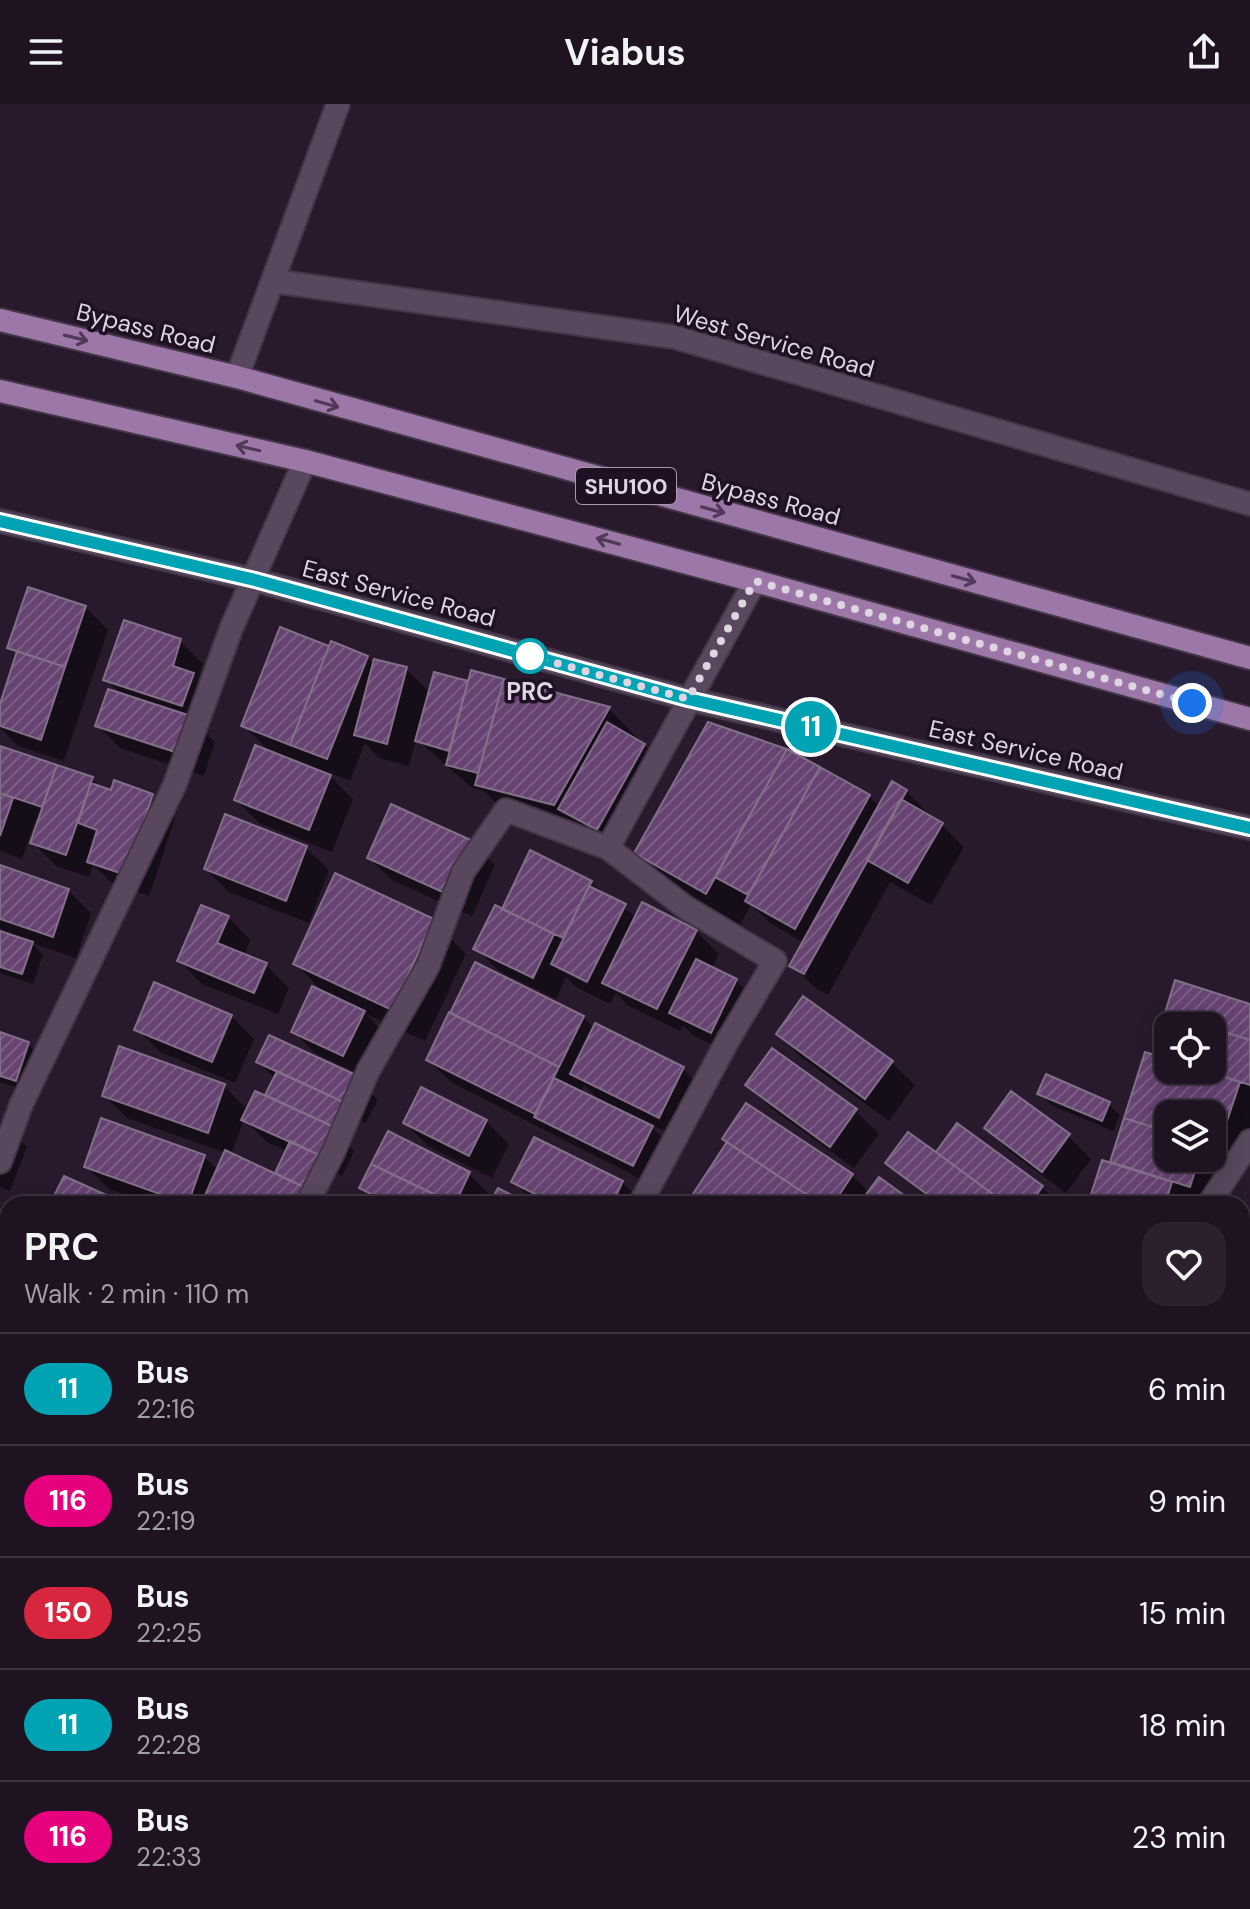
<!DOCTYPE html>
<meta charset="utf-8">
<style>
body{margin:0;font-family:"DM Sans",sans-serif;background:#2c202f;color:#f1f3f6;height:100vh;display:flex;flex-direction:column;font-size:30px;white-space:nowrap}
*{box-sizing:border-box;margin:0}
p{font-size:26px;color:#a19ea5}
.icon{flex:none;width:44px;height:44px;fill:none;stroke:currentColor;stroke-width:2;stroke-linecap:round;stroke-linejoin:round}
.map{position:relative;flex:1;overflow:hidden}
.sheet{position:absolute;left:0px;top:1092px;width:1250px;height:714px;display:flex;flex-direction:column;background:#1f1322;border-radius:24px 24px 0 0;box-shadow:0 4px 20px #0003,0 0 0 2px #3c3240}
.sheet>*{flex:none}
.badge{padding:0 16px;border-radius:26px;font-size:28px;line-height:52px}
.fabs{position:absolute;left:1154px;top:908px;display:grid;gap:16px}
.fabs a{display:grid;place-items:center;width:72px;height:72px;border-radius:16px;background:#1f1322;box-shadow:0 4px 20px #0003,0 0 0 2px #3c3240;font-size:40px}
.you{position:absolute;width:40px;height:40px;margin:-20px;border:6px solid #fff;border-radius:50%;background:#1a73e8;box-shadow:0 0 0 12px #1a73e833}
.map>.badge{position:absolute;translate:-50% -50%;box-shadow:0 0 0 4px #fff}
.round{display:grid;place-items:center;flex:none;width:84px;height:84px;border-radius:24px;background:#2c202f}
.summary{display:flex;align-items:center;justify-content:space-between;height:136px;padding:0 24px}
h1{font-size:38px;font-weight:700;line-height:60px}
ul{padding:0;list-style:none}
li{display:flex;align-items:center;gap:24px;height:112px;padding:0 24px;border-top:2px solid #3c3240}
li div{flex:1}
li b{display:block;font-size:30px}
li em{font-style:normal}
li .badge{min-width:88px;font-weight:700;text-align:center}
header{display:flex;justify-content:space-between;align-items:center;height:104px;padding:0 24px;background:#1f1322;font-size:36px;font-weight:700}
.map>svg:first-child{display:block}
.shadow{fill:#0007;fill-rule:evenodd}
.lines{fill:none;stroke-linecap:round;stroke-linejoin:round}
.stream{stroke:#75815c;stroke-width:14}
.building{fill:url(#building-hatch);stroke:#827088;stroke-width:2}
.service-casing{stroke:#423646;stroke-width:26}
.minor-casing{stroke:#423646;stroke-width:26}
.tertiary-casing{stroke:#423646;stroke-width:26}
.secondary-casing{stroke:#423646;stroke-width:26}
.primary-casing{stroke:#423646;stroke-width:26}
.service{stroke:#58475d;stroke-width:22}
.minor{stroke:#58475d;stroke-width:22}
.tertiary{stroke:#58475d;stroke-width:22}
.secondary{stroke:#7a5f82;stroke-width:22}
.primary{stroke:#9d77a8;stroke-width:22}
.oneway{stroke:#513958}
.line-casing{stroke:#fff;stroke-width:18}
.line{stroke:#00a3b4;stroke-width:12}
.walk{stroke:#dfd5e2;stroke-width:8;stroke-dasharray:0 14.4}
.stop-dot{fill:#fff;stroke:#00a3b4;stroke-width:4}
.labels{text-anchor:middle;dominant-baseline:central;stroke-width:7;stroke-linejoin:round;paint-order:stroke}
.shield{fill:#1f1023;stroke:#a59aa9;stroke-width:2}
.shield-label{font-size:22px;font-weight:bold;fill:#dfd5e2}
.street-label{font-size:24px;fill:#dfd5e2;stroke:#1f1023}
.stop-label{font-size:24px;font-weight:bold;fill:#dfd5e2;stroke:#1f1023}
</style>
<header><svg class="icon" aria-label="menu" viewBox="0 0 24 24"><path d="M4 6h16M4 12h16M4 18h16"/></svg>Viabus<svg class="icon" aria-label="share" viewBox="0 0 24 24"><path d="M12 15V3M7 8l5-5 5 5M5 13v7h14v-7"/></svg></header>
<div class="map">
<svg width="1250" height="1805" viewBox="0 0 1250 1805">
<defs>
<pattern id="building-hatch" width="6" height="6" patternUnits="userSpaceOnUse" patternTransform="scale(2)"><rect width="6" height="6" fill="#674372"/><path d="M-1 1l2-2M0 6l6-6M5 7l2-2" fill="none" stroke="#7c5d86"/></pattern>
</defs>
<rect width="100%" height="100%" fill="#29192d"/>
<path class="shadow" d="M85 503 108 526 64 657 18 642 0 624V606L18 552 9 543Z
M281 526 330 545 367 553 375 561 406 565 431 589 436 570 469 579 472 568 609 605 667 664 620 748 511 713 484 687 471 683 416 635 409 662 379 654 365 639 350 677 325 667 353 695 332 748 259 719 236 696 271 649 244 622Z
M180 537 203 560 198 576 216 594 204 627 215 638 204 672 120 644 97 621 122 591 106 575Z
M0 645 92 675 102 685 152 691 175 714 149 792 113 780 93 761 89 773 56 762 33 739 40 717 36 715 22 755 0 747Z
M787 647 869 692 880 703 906 687 929 710 927 712 941 720 964 743 931 801 890 778 828 891 815 884 792 861 804 839 770 819 751 801 740 821 669 782 636 748Z
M472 738 495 761 472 812 392 776 369 754Z
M306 744 329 766 309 819 229 788 206 765Z
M0 765 68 786 91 809 76 854 32 839 43 851 33 880 0 869V829L9 832 0 823Z
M590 778 637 814 696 827 719 850 711 865 736 877 759 900 734 951 694 932 683 921 680 927 627 901 616 889 610 900 576 883 566 873 556 895 499 867 476 844 502 808Z
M228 813 250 836 244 852 266 861 289 884 278 910 202 880 180 857Z
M433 817 466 850 425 937 366 910 386 931 366 973 316 950 293 927 326 891 296 860Z
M804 895 892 959 915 981 889 1017 801 953 778 930Z
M1250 902V1038L1214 1100H1091L1111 1061 1146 950 1168 957V966H1212V922H1180L1167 909ZM1168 1010H1212V1054H1168Z
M231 912 254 935 235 979 160 948 137 925Z
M583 913 594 925 683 965 706 987 683 1035 647 1019 675 1046 656 1083 451 978 428 956ZM584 981 600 997 581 989Z
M0 930 28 940 39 951 27 987 0 978Z
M773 947 856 1007 879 1030 854 1064 771 1004 748 981Z
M259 958 355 973 378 996 366 1019 352 1013 342 1035 354 1047 342 1072 328 1066 318 1100H151L109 1085 86 1062 204 1053 218 1066 226 1049 127 1014 104 991 224 982 248 1006 274 997 267 991 275 975ZM244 1015 267 1038 287 1047 277 1069 283 1075 231 1051Z
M1040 989 1108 1000 1120 1011 1113 1027 1051 1001Z
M486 1017 509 1040 492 1074 428 1042 405 1019Z
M0 1018 27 1043 10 1087 0 1083Z
M986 1024 1068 1032 1091 1055 1066 1089 1009 1047Z
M388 1030 469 1070 494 1095 525 1100H378L362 1084Z
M936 1051 1042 1083 1058 1100H935L887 1059Z
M852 1071 870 1089 912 1100H705L695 1090Z
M514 1078H622L644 1100H536Z
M112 1096 116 1100 53 1098Z
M1242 1168 1250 1173V1263L1242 1258Z
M8 1218V1234L3 1229Z
M1242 1309 1250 1314V1371L1242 1366Z
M0 1389 8 1392V1455L0 1452Z
M0 1460 8 1468V1490L0 1509Z
M1242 1495 1250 1503V1513L1242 1526Z
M0 1624 8 1627V1705L0 1702Z
M531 1798H622L618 1805H535Z
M652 1798H735L739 1802 737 1805H650Z
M943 1798H1011L1007 1805H950Z
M1118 1798H1182L1180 1805H1112Z"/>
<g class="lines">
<path class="stream" d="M1242 1572 1250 1565
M1003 1805 1010 1798"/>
</g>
<path class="building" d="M28 483 86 502 65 563 7 544Z
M124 516 181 535 173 562 194 569 182 602 103 576Z
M280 523 329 542 290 641 241 622Z
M331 537 368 552 327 655 290 641Z
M17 547 65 563 41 636 0 622V600Z
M374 555 407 563 387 640 354 631Z
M471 566 504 575 478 669 446 661Z
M434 568 468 577 449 647 415 637Z
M504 575 610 603 554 701 475 681Z
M108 585 194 613 181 650 95 622Z
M607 618 645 640 597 726 558 705Z
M708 618 787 645 706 790 634 749Z
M255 641 331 671 309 726 234 696Z
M0 642 57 661 42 703 0 689Z
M787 645 820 663 748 791 715 773Z
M57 661 93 673 66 751 30 739Z
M820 663 870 691 795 825 745 797Z
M114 676 153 690 126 771 87 758 97 726 78 719 91 679 111 686Z
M892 677 907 686 804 870 789 862Z
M0 689 13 694 0 732Z
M901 695 943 719 908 779 867 756Z
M391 700 473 737 449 791 367 754Z
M225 710 307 742 286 797 204 765Z
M530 746 592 777 563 834 502 805Z
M0 761 69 785 53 833 0 815Z
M335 769 434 815 392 906 293 860Z
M589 782 626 800 587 878 551 860Z
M642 798 697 826 657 905 602 879Z
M201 801 229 812 217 839 267 859 254 889 177 857Z
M495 801 554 830 533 874 473 845Z
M0 827 33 838 22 870 0 863Z
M696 855 737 875 711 929 669 909Z
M475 858 584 912 559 963 450 909Z
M1175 876 1250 900V936L1165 909Z
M154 878 232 911 212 958 134 926Z
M312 882 365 907 343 952 291 928Z
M803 892 893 957 865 995 776 930Z
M449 908 559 963 535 1010 426 956Z
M595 919 684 963 659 1014 570 970Z
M1212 924 1250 936V981L1203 966H1212Z
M0 928 29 938 16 977 0 972Z
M269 931 356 971 343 998 256 958Z
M119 942 225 980 208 1029 102 992Z
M772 944 857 1005 830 1043 745 981Z
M1145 948 1168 955V966H1203L1240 978 1218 1044 1212 1042V1010H1168V1028L1124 1014Z
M277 967 343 998 332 1022 265 991Z
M1046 970 1110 998 1102 1017 1037 990Z
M554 974 653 1022 633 1062 534 1013Z
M421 983 487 1016 469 1052 403 1019Z
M255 987 332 1022 319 1051 241 1016Z
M1011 987 1070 1030 1042 1068 984 1024Z
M746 999 853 1070 833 1100H821L722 1035Z
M101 1014 205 1051 188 1100 84 1063Z
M1124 1014 1168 1028V1054H1199L1190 1083 1110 1058Z
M957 1019 1043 1082 1030 1100H1006L936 1048Z
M388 1027 470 1068 455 1100 371 1060Z
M908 1028 936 1048 1006 1100H940L885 1059Z
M534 1033 623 1077 612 1100H555L511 1078Z
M290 1037 319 1051 304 1083 275 1069Z
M727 1038 821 1100H708L693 1090Z
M225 1046 304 1083 296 1100 202 1098Z
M1102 1056 1172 1078 1165 1100H1088Z
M371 1060 454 1100H391L359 1084Z
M64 1072 113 1094 110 1100 51 1098Z
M879 1073 916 1100H859Z
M498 1084 530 1100H489Z
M1250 1124V1157L1242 1152V1137Z
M1242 1165 1250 1170V1255L1242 1251Z
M1242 1265 1250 1270V1300L1242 1295Z
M1242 1307 1250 1312V1355L1246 1362 1242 1359Z
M0 1387 8 1390V1443L0 1440Z
M0 1622 8 1625V1693L0 1690Z
M529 1798H603L615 1805H536Z
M650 1798H709L706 1805H648Z
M887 1798H934L944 1805H896Z
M950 1798H974L970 1805H961Z
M1115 1798H1155L1154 1805H1109Z"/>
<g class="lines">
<g class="service-casing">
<path id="service" d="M237 273 338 0"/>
</g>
<g class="minor-casing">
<path id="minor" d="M0 1058 21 1001 175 680 231 525 305 357
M307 1100 333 1049 368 967 428 862 463 768 506 706 608 744
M640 1100 728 936 775 857 685 803 608 744 755 477
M1209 1100 1250 1037
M1242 1786 1250 1789
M0 1793 8 1777
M176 1798 192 1805
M452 1805 454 1798
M788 1805 792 1798"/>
</g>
<g class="tertiary-casing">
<path id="tertiary" d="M273 177 674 233 1250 400
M0 417 255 476 688 595 1250 724"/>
</g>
<g class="secondary-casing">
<path id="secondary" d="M1242 1626 1250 1590
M1207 1805V1798"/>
</g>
<g class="primary-casing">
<path id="primary" d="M0 216 237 273 1250 554
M0 287 305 357 755 477 1250 615"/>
</g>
<use href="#service" class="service"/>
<use href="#minor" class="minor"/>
<use href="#tertiary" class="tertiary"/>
<use href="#secondary" class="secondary"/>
<use href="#primary" class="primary"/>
</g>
<defs><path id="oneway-shaft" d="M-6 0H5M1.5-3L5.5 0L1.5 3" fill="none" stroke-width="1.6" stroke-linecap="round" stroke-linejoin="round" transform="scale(2)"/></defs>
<g class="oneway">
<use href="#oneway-shaft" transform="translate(76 234) rotate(14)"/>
<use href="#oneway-shaft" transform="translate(327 300) rotate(16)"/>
<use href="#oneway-shaft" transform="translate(248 344) rotate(-167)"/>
<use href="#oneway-shaft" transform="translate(713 406) rotate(15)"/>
<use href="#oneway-shaft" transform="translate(608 437) rotate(-165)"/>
<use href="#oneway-shaft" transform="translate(964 475) rotate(15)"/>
</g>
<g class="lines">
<g class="line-casing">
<path id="line" d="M0 417 255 476 688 595 1250 724"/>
</g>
<use href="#line" class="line"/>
<path class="walk" d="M530 552 688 595 755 477 1192 599"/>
</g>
<circle class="stop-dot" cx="530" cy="552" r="16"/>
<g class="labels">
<rect class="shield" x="576" y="364" width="100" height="36" rx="6"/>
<g class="shield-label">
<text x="626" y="382">SHU100</text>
</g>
<g class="street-label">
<text transform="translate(146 224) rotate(14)">Bypass Road</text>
<text transform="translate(774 237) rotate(16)">West Service Road</text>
<text transform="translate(771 395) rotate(15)">Bypass Road</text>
<text transform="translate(399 489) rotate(15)">East Service Road</text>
<text transform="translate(1026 646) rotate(13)">East Service Road</text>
</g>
<g class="stop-label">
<text x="530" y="587">PRC</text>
</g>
</g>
</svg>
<div class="fabs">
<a><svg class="icon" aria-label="locate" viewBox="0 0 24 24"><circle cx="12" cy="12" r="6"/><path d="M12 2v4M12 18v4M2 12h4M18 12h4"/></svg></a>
<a><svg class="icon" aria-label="layers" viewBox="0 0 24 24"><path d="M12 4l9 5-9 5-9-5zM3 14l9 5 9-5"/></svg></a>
</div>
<div class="you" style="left:1192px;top:599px"></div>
<b class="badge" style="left:811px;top:623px;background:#00a3b4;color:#fff">11</b>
<section class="sheet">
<div class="summary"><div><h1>PRC</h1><p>Walk · 2 min · 110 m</p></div><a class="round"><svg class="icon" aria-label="heart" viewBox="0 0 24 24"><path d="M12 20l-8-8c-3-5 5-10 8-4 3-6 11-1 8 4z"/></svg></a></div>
<ul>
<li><span class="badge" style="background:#00a3b4;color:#fff">11</span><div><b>Bus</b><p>22:16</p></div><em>6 min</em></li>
<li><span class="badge" style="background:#e6007e;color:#fff">116</span><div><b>Bus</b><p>22:19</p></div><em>9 min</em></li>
<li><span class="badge" style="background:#d7263d;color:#fff">150</span><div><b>Bus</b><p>22:25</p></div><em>15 min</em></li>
<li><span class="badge" style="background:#00a3b4;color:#fff">11</span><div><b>Bus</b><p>22:28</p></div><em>18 min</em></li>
<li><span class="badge" style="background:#e6007e;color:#fff">116</span><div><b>Bus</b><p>22:33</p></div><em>23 min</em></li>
</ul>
</section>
</div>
